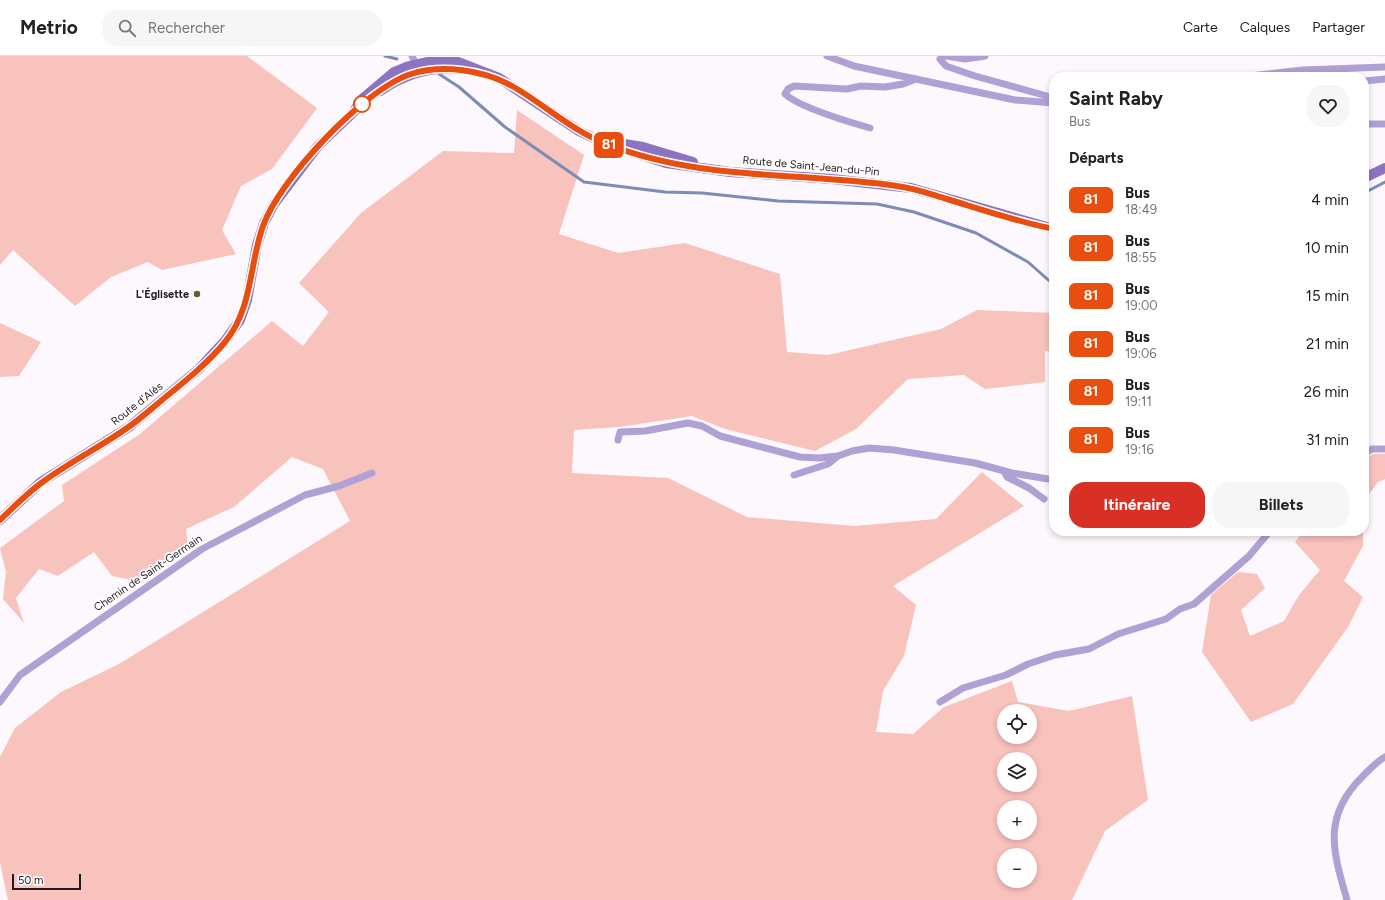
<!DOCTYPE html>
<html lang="fr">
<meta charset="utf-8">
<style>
body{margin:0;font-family:Figtree,sans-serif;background:#f6f6f6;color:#222;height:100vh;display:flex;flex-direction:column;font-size:15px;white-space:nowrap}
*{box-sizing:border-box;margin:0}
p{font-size:13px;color:#767676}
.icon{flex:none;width:22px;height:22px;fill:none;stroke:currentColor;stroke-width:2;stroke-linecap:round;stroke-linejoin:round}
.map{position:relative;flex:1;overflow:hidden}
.sheet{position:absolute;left:1049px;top:16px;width:320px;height:464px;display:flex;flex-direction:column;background:#fff;border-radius:16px;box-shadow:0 2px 6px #0003}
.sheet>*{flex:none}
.badge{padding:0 8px;border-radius:6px;font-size:14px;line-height:26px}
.buttons{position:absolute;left:997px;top:648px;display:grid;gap:8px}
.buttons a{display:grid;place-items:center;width:40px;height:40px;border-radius:50%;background:#fff;box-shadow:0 2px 6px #0003;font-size:20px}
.scale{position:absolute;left:12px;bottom:10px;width:69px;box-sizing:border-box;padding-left:4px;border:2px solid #211a21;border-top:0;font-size:11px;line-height:14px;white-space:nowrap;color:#211a21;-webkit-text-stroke:3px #fff;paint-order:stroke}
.map>.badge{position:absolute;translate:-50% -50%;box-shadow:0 0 0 2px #fff}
h2{padding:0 20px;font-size:15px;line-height:36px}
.round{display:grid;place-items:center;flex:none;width:42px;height:42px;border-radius:16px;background:#f6f6f6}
.head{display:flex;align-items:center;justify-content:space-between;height:68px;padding:0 20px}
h1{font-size:19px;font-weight:700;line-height:30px}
.button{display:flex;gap:8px;margin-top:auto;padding:8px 20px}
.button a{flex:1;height:46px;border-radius:16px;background:#d93025;color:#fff;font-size:16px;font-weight:700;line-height:46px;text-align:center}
.button a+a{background:#f6f6f6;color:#222}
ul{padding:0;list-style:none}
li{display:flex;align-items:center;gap:12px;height:48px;padding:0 20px}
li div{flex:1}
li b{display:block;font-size:15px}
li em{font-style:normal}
li .badge{min-width:44px;font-weight:700;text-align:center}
header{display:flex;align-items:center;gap:24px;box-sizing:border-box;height:56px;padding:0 20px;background:#fff;border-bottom:1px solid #e0e0e0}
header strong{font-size:19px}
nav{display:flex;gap:22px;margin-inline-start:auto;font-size:14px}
.search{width:280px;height:36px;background:#f6f6f6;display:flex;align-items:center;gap:10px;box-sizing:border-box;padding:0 14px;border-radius:16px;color:#767676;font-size:15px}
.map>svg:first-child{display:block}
.green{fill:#f8c2bd;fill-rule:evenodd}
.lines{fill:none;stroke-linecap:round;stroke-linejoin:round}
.stream{stroke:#7d8bb6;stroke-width:3}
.minor{stroke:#b0a1d5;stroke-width:7}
.secondary{stroke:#8d74c1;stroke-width:10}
.line-casing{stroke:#fff;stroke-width:9}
.line{stroke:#e84e0f;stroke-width:6}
.stop-dot{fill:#fff;stroke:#e84e0f;stroke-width:2}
.poi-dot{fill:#5e5f2c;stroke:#fff;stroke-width:1.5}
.labels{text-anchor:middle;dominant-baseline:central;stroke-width:3.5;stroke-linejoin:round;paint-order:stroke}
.street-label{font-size:11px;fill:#211a21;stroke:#fff}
.poi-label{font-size:11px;font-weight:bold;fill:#211a21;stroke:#fff;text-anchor:end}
</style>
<header>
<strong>Metrio</strong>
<div class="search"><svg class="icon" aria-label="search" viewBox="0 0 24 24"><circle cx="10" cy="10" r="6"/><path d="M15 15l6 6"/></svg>Rechercher</div>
<nav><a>Carte</a><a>Calques</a><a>Partager</a></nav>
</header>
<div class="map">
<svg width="1385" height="844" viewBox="0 0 1385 844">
<rect width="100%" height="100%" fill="#fdf8fd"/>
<path class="green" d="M0 0H247L317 52 272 113 241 130 222 174 236 198 162 214 148 206 111 221 75 250 13 194 0 209Z
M517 54 584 99 559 178 618 197 685 187 780 218 787 296 828 299 941 273 977 254 1054 257V296L1045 295V326L985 333 964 319 908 323 856 373 815 395 725 373 692 360 619 371 574 374 572 417 668 422 747 461 854 470 936 463 982 416 1024 450 893 530 916 549 904 600 883 635 876 676 913 678 944 651 1012 625 1018 646 1069 655 1132 640 1148 744 1105 775 1072 844H8L0 807V701L15 672 61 636 119 608 350 465 323 413 292 401 234 451 186 473 188 490 137 525 112 520 94 496 58 520 39 513 16 542 24 567 3 543 6 516 0 492 64 445 62 429 140 378 272 265 303 290 329 256 299 227 361 157 443 95 514 97ZM1004 655H1030V681H1004ZM1004 703H1030V729H1004ZM1004 751H1030V777H1004ZM1004 799H1030V825H1004Z
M0 267 41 286 19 320 0 321Z
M1374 398H1385V423L1378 426 1364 445V402Z
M1303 475H1363V490L1344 525 1363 541 1348 571 1293 648 1251 666 1202 596 1211 539 1238 516 1257 518 1265 532 1241 554 1250 580 1284 565 1299 539 1320 514 1295 486Z"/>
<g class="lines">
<path class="stream" d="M385 0 397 3
M439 18 459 31 505 71 584 126 665 136 702 137 778 145 877 148 914 156 976 177 1028 206 1054 229
M1364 137 1385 126"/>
<path class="minor" d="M412 0 416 8
M827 0 854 10 1015 44 1054 47
M943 0 940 3 946 10 975 20 1054 42
M946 0 965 3 985 0
M1241 21 1302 14 1385 11
M1364 25 1385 23
M1364 68H1385
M870 72C849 66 800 52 785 38L788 33 794 30 847 33 861 30 885 31 903 28 916 23
M618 384 620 376 645 375 688 367 702 370 720 380 800 401 819 402 838 400 852 395 869 392 894 394 975 407 1012 417 1054 424
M1364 397 1372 393H1385
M1004 415 1007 421 1029 432 1044 443
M794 419 828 408 838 400
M0 646 20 619 202 493 305 439 339 430 372 417
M940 646 963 632 1006 619 1028 608 1055 599 1089 593 1118 578 1166 563 1180 553 1194 548 1249 500 1270 475
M1347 844C1333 795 1322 761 1362 721 1369 714 1376 706 1385 701"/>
<path class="secondary" d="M380 35C402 20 426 11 453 13
M355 54 362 43 394 16 406 11 428 6H458L499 22 579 75 606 88 666 107 730 116 832 123 911 132 1054 173
M618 87 643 91 693 106
M1364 122 1385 112
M0 464 41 426 129 371 199 313 225 285 240 264 247 244 257 189 264 167 274 148 318 90 359 51"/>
</g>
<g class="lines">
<g class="line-casing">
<path id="line" d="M0 464C14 451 28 436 44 425 70 406 100 391 127 372 139 364 151 353 162 344 184 326 207 308 225 286 253 252 249 209 263 170 279 124 364 33 411 18 442 8 484 14 512 30 544 48 572 75 607 88 699 125 800 116 897 130 914 132 930 138 947 143 983 154 1018 166 1054 173"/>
</g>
<use href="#line" class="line"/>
</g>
<circle class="stop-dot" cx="362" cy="48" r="8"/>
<circle class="poi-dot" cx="197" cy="238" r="4"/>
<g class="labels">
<g class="street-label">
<text transform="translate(811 110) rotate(5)">Route de Saint-Jean-du-Pin</text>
<text transform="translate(137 348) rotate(-38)">Route d'Alès</text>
<text transform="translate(148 517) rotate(-34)">Chemin de Saint-Germain</text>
</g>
<g class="poi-label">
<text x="189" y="238">L'Églisette</text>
</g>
</g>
</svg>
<div class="buttons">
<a><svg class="icon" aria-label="locate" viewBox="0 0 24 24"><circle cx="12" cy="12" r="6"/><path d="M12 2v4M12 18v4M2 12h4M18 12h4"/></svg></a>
<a><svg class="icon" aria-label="layers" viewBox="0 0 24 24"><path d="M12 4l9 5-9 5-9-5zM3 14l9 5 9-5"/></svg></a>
<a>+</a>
<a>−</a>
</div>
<div class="scale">50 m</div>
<b class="badge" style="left:609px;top:89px;background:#e84e0f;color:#fff">81</b>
<section class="sheet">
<div class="head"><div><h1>Saint Raby</h1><p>Bus</p></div><a class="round"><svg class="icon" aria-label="heart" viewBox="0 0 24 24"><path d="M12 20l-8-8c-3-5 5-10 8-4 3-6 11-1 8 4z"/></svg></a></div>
<h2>Départs</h2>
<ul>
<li><span class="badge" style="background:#e84e0f;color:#fff">81</span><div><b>Bus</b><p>18:49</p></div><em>4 min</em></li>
<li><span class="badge" style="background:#e84e0f;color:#fff">81</span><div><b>Bus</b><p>18:55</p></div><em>10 min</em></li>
<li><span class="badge" style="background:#e84e0f;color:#fff">81</span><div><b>Bus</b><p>19:00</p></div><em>15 min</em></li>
<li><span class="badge" style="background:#e84e0f;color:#fff">81</span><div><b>Bus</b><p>19:06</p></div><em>21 min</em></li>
<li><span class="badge" style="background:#e84e0f;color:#fff">81</span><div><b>Bus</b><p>19:11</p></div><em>26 min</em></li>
<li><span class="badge" style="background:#e84e0f;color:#fff">81</span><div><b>Bus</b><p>19:16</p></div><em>31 min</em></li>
</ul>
<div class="button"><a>Itinéraire</a><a>Billets</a></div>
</section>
</div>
